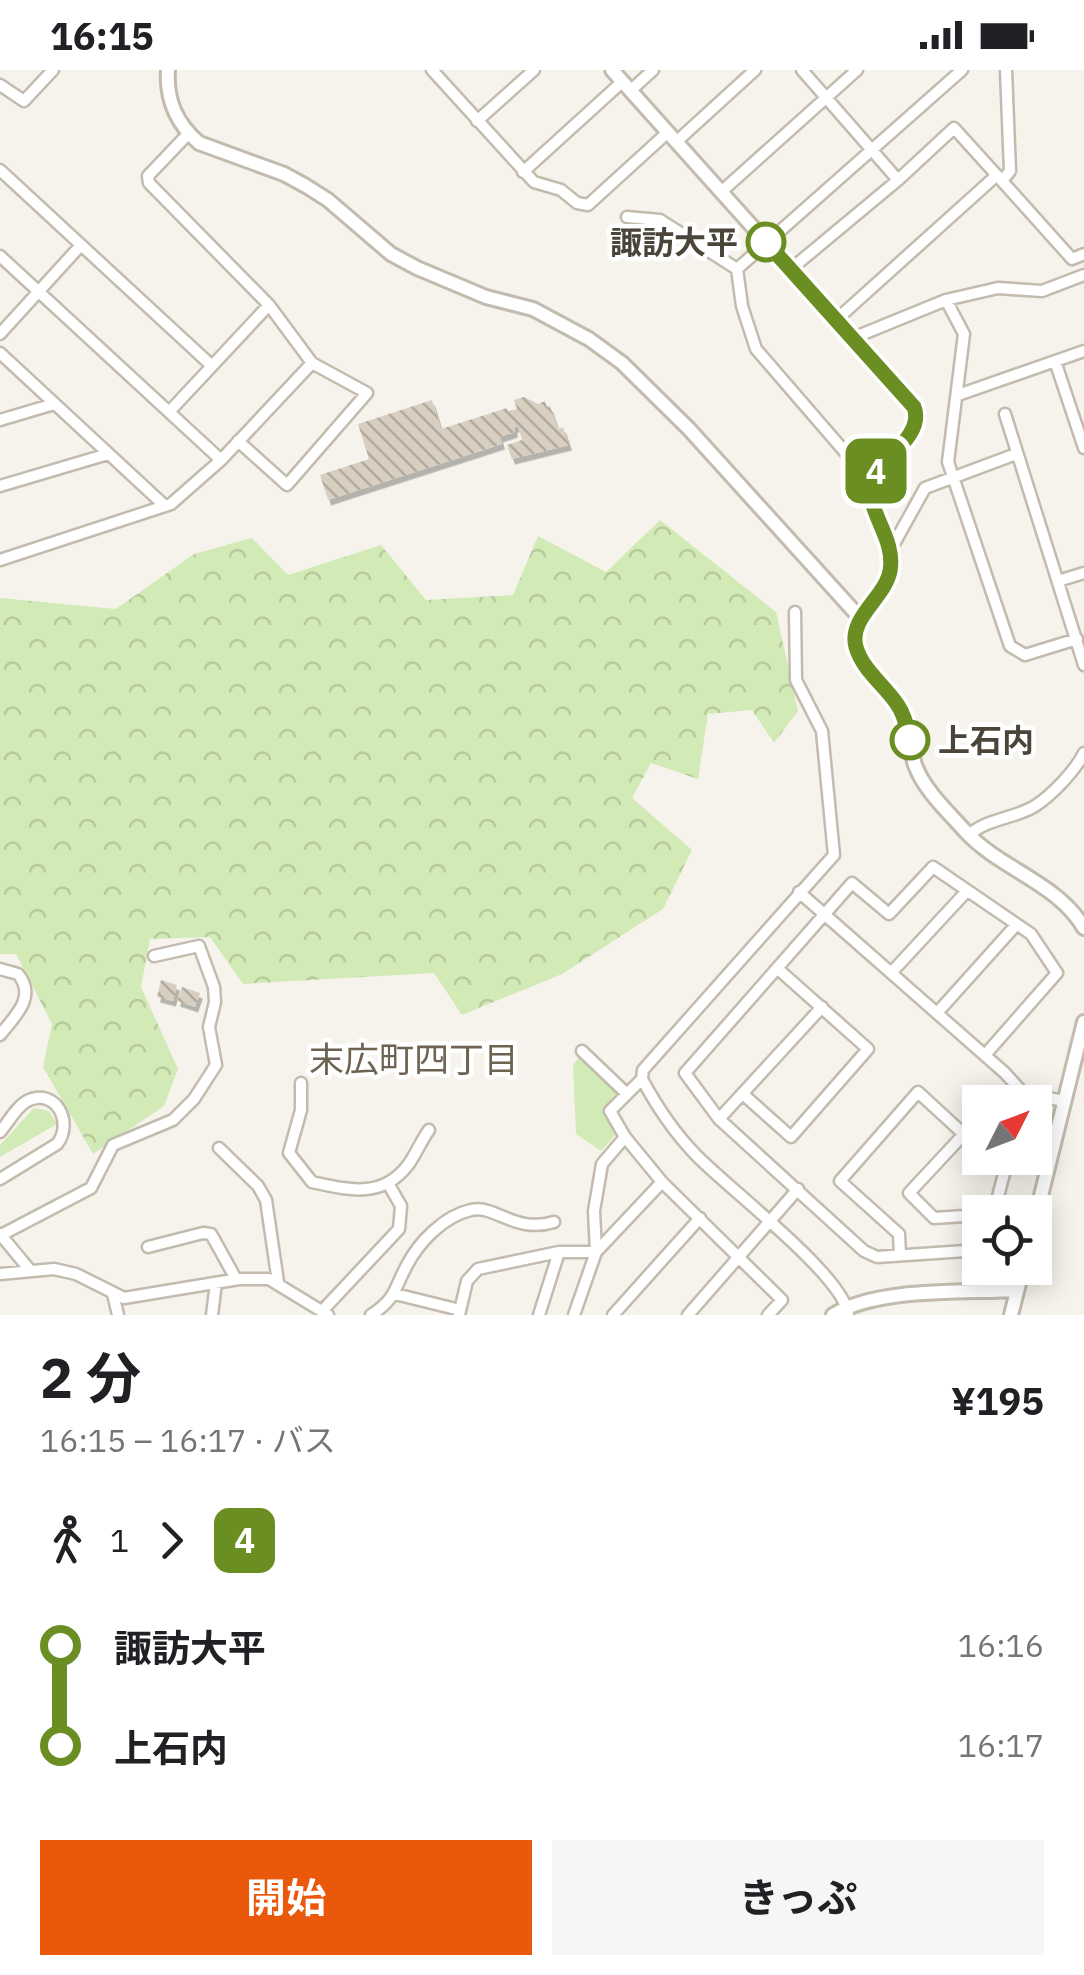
<!DOCTYPE html>
<html lang="ja">
<meta charset="utf-8">
<style>
body{margin:0;font-family:"IBM Plex Sans","Noto Sans JP",sans-serif;background:#f6f6f6;color:#202124;height:100vh;display:flex;flex-direction:column;font-size:38px;white-space:nowrap}
*{box-sizing:border-box;margin:0}
p{font-size:32px;color:#757577}
.icon{flex:none;width:55px;height:55px;fill:none;stroke:currentColor;stroke-width:2;stroke-linecap:round;stroke-linejoin:round}
.map{position:relative;height:1245px;overflow:hidden}
.sheet{display:flex;flex-direction:column;background:#fff;flex:1}
.sheet>*{flex:none}
.badge{padding:0 20px;border-radius:15px;font-size:35px;line-height:65px}
.needle{width:65px;rotate:48deg}
.buttons{position:absolute;left:962px;top:1015px;display:grid;gap:20px}
.buttons a{display:grid;place-items:center;width:90px;height:90px;border-radius:0px;background:#fff;box-shadow:0 5px 25px #0003;font-size:50px}
.map>.badge{position:absolute;translate:-50% -50%;box-shadow:0 0 0 5px #fff}
.legs{display:flex;align-items:center;gap:15px;height:110px;padding:0 40px;font-size:32px}
.legs p{margin-inline-start:auto}
.head{display:flex;align-items:center;justify-content:space-between;height:170px;padding:0 40px}
h1{font-size:55px;font-weight:700;line-height:75px}
.button{display:flex;gap:20px;margin-top:auto;padding:20px 40px}
.button a{flex:1;height:115px;border-radius:0px;background:#ea580c;color:#fff;font-size:40px;font-weight:700;line-height:115px;text-align:center}
.button a+a{background:#f6f6f6;color:#202124}
ul{padding:0 40px;list-style:none}
li{display:flex;align-items:center;gap:35px;height:100px;font-size:38px}
li i{display:grid;place-items:center;width:15px;height:100%;margin:0 12px;background:currentColor}
li i::after{content:'';width:25px;height:25px;margin:-12px;border:8px solid;border-radius:50%;background:#fff}
li p{margin-inline-start:auto}
li:first-child i{background:linear-gradient(#0000 50%,currentColor 0)}
li:last-child i{background:linear-gradient(currentColor 50%,#0000 0)}
.status{display:flex;justify-content:space-between;align-items:center;height:70px;padding:0 50px;background:#fff;direction:ltr}
.status svg{height:28px;fill:currentColor}
.map>svg:first-child{display:block}
.green{fill:#d2eab5}
.forest{fill:url(#forest-crowns)}
.building{fill:url(#building-back-hatch);filter:url(#shadow)}
.lines{fill:none;stroke-linecap:round;stroke-linejoin:round}
.minor-casing{stroke:#c2bbae;stroke-width:15}
.tertiary-casing{stroke:#c2bbae;stroke-width:18}
.minor{stroke:#fff;stroke-width:10}
.tertiary{stroke:#fff;stroke-width:12}
.line-1-casing{stroke:#fff;stroke-width:22}
.line-1{stroke:#6b8e23;stroke-width:15}
.stop-1-dot{fill:#fff;stroke:#6b8e23;stroke-width:5}
.labels{text-anchor:middle;dominant-baseline:central;stroke-width:9;stroke-linejoin:round;paint-order:stroke}
.stop-label{font-size:32px;font-weight:bold;fill:#4b4439;stroke:#fff;text-anchor:end}
.neighbourhood-label{font-size:35px;fill:#6e6250;stroke:#fff}
</style>
<div class="status"><b>16:15</b><svg viewBox="0 0 49 12"><path d="M0 12V9h3v3zM5 12V6h3v6zM10 12V3h3v9zM15 12V0h3v12zM26 1h20v11H26zM47 4h2v5h-2z"/></svg></div>
<div class="map">
<svg width="1084" height="1245" viewBox="0 0 1084 1245">
<defs>
<pattern id="forest-crowns" width="20" height="18" patternUnits="userSpaceOnUse" patternTransform="scale(2.5)"><rect width="20" height="18" fill="#d2eab5"/><path d="M2 6a3 3 0 1 1 6 0M12 15a3 3 0 1 1 6 0" fill="none" stroke="#b6ca9c"/></pattern>
<pattern id="building-back-hatch" width="6" height="6" patternUnits="userSpaceOnUse" patternTransform="scale(2.5)"><rect width="6" height="6" fill="#d8cfc1"/><path d="M-1 5l2 2M0 0l6 6M5-1l2 2" fill="none" stroke="#b1aa9e"/></pattern>
<filter id="shadow"><feDropShadow dx="3" dy="5.5" stdDeviation="0" flood-color="#0004"/></filter>
</defs>
<rect width="100%" height="100%" fill="#f6f3ec"/>
<path class="green" d="M580 986 619 1023 606 1040 617 1063 601 1081 576 1064 573 995Z
M34 1038 49 1041 57 1054 0 1087V1075Z"/>
<path class="forest" d="M660 450 776 542 798 641 774 673 752 640 708 644 698 709 651 693 632 728 692 780 663 839 562 904 462 945 434 903 243 914 210 867 150 869 141 917 178 999 164 1036 93 1084 43 997 52 954 16 884H0V528L116 539 194 484 252 468 288 505 381 475 426 530 513 525 538 466 606 502Z"/>
<path class="building" d="M524 327 538 334 545 331 547 337 550 336 558 359 563 357 569 375 512 389 507 375 522 370 518 356 514 358 515 362 500 367 502 374 328 430 320 405 369 389 358 354 432 330 441 359 507 338 508 341 517 339 514 330Z
M161 910 177 915 173 931 157 927Z
M182 917 200 923 195 937 177 931Z"/>
<g class="lines">
<g class="minor-casing">
<path id="minor" d="M432 0 534 112 561 120 577 133 588 135 667 63
M802 0 898 110
M1006 0 1010 101 1002 111 1072 189 1084 184
M0 15 24 31 53 0
M630 21 653 0
M477 51 534 0
M676 72 755 0
M0 100 212 296
M523 102 622 12
M721 122 857 0
M627 147 660 150 737 199 962 0
M0 186 221 390 312 293 269 235 149 113 148 106 188 64
M737 199 742 236 756 279 870 411
M791 199 898 110 954 58 1002 111
M946 230 964 264 948 392 1010 576 1025 585 1077 569
M836 250 997 105
M0 264 81 175
M853 268 946 230 998 218 1042 221 1084 205
M0 283 165 436
M1055 291 1084 378
M958 325 1084 281
M169 342 269 235
M1005 344 1084 595
M0 350 54 334
M238 371 287 415 367 323 312 293
M0 416 108 384
M890 474 895 472 925 418 1016 384
M0 490 171 434 221 390
M1058 511 1084 503
M795 542 796 610 822 661 834 785 643 1000 642 1009C657 1037 673 1061 695 1084 725 1116 846 1207 848 1245
M969 765C988 748 1014 749 1035 736 1052 725 1075 701 1084 683
M799 822 1005 1003 1023 1023 1064 1031
M0 899 18 904C37 927 15 946 0 965
M891 903 966 822
M937 943 1016 855
M582 981 627 1024
M301 1013V1040L289 1083 312 1112C349 1120 382 1129 408 1095 416 1084 421 1071 429 1060
M744 1025 791 1067 868 979 778 899
M719 1049 822 937
M0 1062C8 1053 16 1037 27 1031 56 1017 74 1053 57 1074L0 1109
M964 1064 909 1123 934 1148 980 1145
M625 1067 662 1112
M219 1078 258 1116 266 1130 278 1212
M989 1088 1005 1102
M994 1142 1008 1088
M0 1164 29 1199
M1 1165 91 1118 113 1075 173 1050 194 1029 216 995 209 957 215 932 214 917 199 876 154 886
M148 1177 203 1163 211 1164 236 1209
M980 1180 877 1187 864 1181 719 1049 685 1003 852 813 889 844 933 797 1031 864 1057 903 985 985
M559 1182H596L662 1112 782 1230 768 1245
M900 1185 899 1164 840 1111 918 1022 980 1079
M0 1204 54 1199 76 1204 124 1228 239 1209H269L328 1245
M113 1224 118 1245
M395 1224 460 1240
M323 1240 399 1159 401 1136 389 1115
M212 1245 216 1213
M371 1245C396 1229 394 1219 407 1195 419 1172 444 1146 471 1140 494 1134 515 1164 554 1152
M459 1245 467 1211 478 1199 559 1182 539 1245
M574 1245 596 1182 594 1141 602 1094 625 1067 610 1041 642 1009
M613 1245 700 1148
M688 1245 798 1119"/>
</g>
<g class="tertiary-casing">
<path id="tertiary" d="M168 0C166 30 176 53 199 73L284 104 306 116 328 130 391 184 417 198 486 227 533 239 589 269 622 293 689 359 861 549
M612 0 914 337C924 365 886 384 873 405 857 432 892 464 891 492 890 524 850 543 855 574 859 599 886 616 899 636 910 653 909 676 915 695 924 720 948 742 966 762 1000 799 1058 813 1084 858
M1035 1150 1084 952
M833 1245C878 1217 965 1223 1017 1220
M1011 1245 1023 1198"/>
</g>
<use href="#minor" class="minor"/>
<use href="#tertiary" class="tertiary"/>
</g>
<g class="lines">
<g class="line-1-casing">
<path id="line-1" d="M766 172 914 337C925 365 882 389 870 411 867 444 896 468 890 501 885 528 848 548 856 577 862 599 884 615 897 634 905 645 907 658 910 670"/>
</g>
<use href="#line-1" class="line-1"/>
</g>
<g class="stop-1-dot">
<circle cx="766" cy="172" r="18"/>
<circle cx="910" cy="670" r="18"/>
</g>
<g class="labels">
<g class="stop-label">
<text x="738" y="172">諏訪大平</text>
<text x="938" y="670" text-anchor="start">上石内</text>
</g>
<g class="neighbourhood-label">
<text x="414" y="989">末広町四丁目</text>
</g>
</g>
</svg>
<div class="buttons">
<a><svg class="needle" viewBox="-14 -14 28 28"><path d="M0-13l5 13h-10z" fill="#e53935"/><path d="M0 13l5-13h-10z" fill="#757577"/></svg></a>
<a><svg class="icon" aria-label="locate" viewBox="0 0 24 24"><circle cx="12" cy="12" r="6"/><path d="M12 2v4M12 18v4M2 12h4M18 12h4"/></svg></a>
</div>
<b class="badge" style="left:876px;top:401px;background:#6b8e23;color:#fff">4</b>
</div>
<section class="sheet">
<div class="head"><div><h1>2 分</h1><p>16:15 – 16:17 · バス</p></div><b>¥195</b></div>
<div class="legs"><svg class="icon" aria-label="walk" viewBox="0 0 24 24"><circle cx="13" cy="4" r="2"/><path d="M13 8l-2 6 4 7M11 14l-3 7M7 12l3-4h3l4 4"/></svg>1<svg class="icon" aria-label="forward" viewBox="0 0 24 24"><path d="M9 5l7 7-7 7"/></svg><b class="badge" style="background:#6b8e23;color:#fff">4</b></div>
<ul>
<li><i style="color:#6b8e23"></i><b>諏訪大平</b><p>16:16</p></li>
<li><i style="color:#6b8e23"></i><b>上石内</b><p>16:17</p></li>
</ul>
<div class="button"><a>開始</a><a>きっぷ</a></div>
</section>
